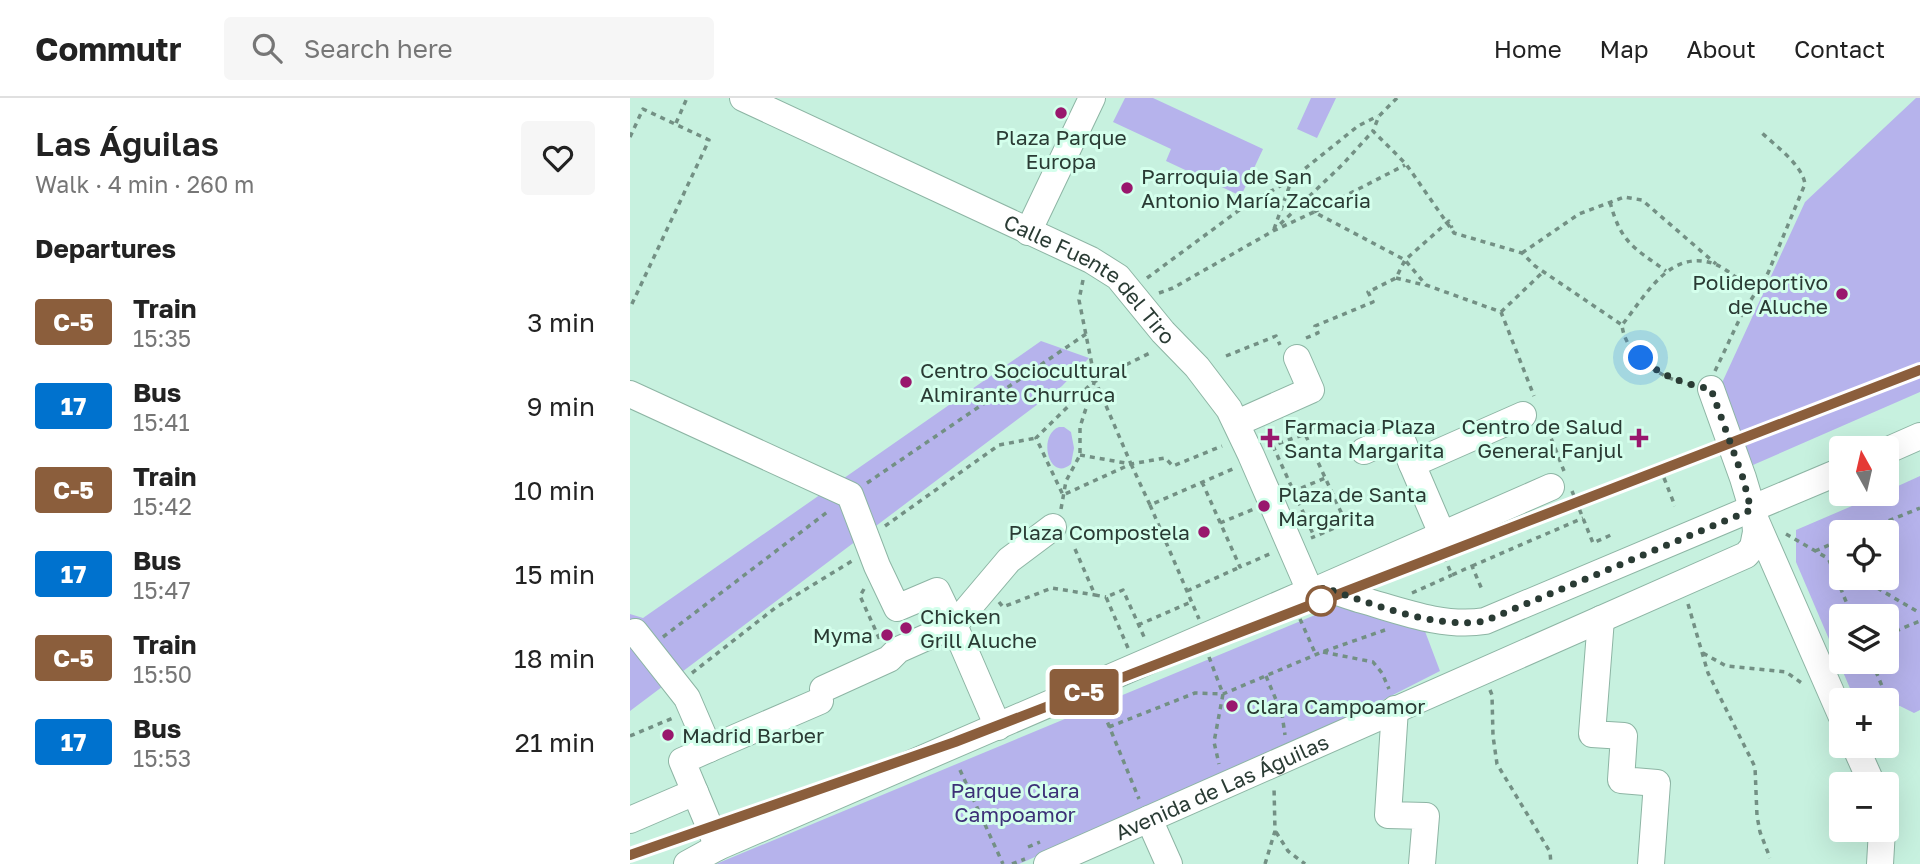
<!DOCTYPE html>
<meta charset="utf-8">
<style>
body{margin:0;font-family:"Golos Text",sans-serif;background:#f6f6f6;color:#222;height:100vh;display:flex;flex-direction:column;font-size:26px;white-space:nowrap}
*{box-sizing:border-box;margin:0}
p{font-size:23px;color:#767676}
.icon{flex:none;width:38px;height:38px;fill:none;stroke:currentColor;stroke-width:2;stroke-linecap:round;stroke-linejoin:round}
.map{position:relative;flex:1;overflow:hidden}
.sheet{display:flex;flex-direction:column;background:#fff;width:630px}
.sheet>*{flex:none}
.badge{padding:0 14px;border-radius:5px;font-size:24px;line-height:46px}
.needle{width:46px;rotate:352deg}
.tools{position:absolute;left:1199px;top:338px;display:grid;gap:14px}
.tools a{display:grid;place-items:center;width:70px;height:70px;border-radius:7px;background:#fff;box-shadow:0 7px 28px #0002;font-size:35px}
.you{position:absolute;width:35px;height:35px;margin:-18px;border:5px solid #fff;border-radius:50%;background:#1a73e8;box-shadow:0 0 0 10px #1a73e833}
.map>.badge{position:absolute;translate:-50% -50%;box-shadow:0 0 0 4px #fff}
h2{padding:0 35px;font-size:26px;line-height:63px}
.round{display:grid;place-items:center;flex:none;width:74px;height:74px;border-radius:7px;background:#f6f6f6}
.summary{display:flex;align-items:center;justify-content:space-between;height:119px;padding:0 35px}
h1{font-size:33px;font-weight:600;line-height:52px}
ul{padding:0;list-style:none}
li{display:flex;align-items:center;gap:21px;height:84px;padding:0 35px}
li div{flex:1}
li b{display:block;font-size:26px}
li em{font-style:normal}
li .badge{min-width:77px;font-weight:700;text-align:center}
header{display:flex;align-items:center;gap:42px;box-sizing:border-box;height:98px;padding:0 35px;background:#fff;border-bottom:2px solid #e0e0e0}
header strong{font-size:33px}
nav{display:flex;gap:38px;margin-inline-start:auto;font-size:24px}
.search{width:490px;height:63px;background:#f6f6f6;display:flex;align-items:center;gap:18px;box-sizing:border-box;padding:0 24px;border-radius:7px;color:#767676;font-size:26px}
main{display:flex;flex:1;min-height:0}
.map>svg:first-child{display:block}
.green{fill:#b6b3ec;fill-rule:evenodd}
.lines{fill:none;stroke-linecap:round;stroke-linejoin:round}
.minor-casing{stroke:#8db5a4;stroke-width:28}
.path{stroke:#739084;stroke-width:3.5;stroke-dasharray:5 5;stroke-linecap:butt}
.minor{stroke:#fff;stroke-width:26}
.line-casing{stroke:#fff;stroke-width:16}
.line{stroke:#8b5e3c;stroke-width:10}
.walk{stroke:#2a3b34;stroke-width:7;stroke-dasharray:0 12.6}
.poi-dot{fill:#99176d;stroke:#d4ffec;stroke-width:2.5}
.stop-dot{fill:#fff;stroke:#8b5e3c;stroke-width:3.5}
.labels{text-anchor:middle;dominant-baseline:central;stroke-width:6;stroke-linejoin:round;paint-order:stroke}
.poi-label{font-size:21px;fill:#2a3b34;stroke:#d4ffec;text-anchor:start}
.street-label{font-size:21px;fill:#2a3b34;stroke:#d4ffec}
.park-label{font-size:21px;fill:#3c3077;stroke:#d4ffec}
</style>
<header>
<strong>Commutr</strong>
<div class="search"><svg class="icon" aria-label="search" viewBox="0 0 24 24"><circle cx="10" cy="10" r="6"/><path d="M15 15l6 6"/></svg>Search here</div>
<nav><a>Home</a><a>Map</a><a>About</a><a>Contact</a></nav>
</header>
<main>
<section class="sheet">
<div class="summary"><div><h1>Las Águilas</h1><p>Walk · 4 min · 260 m</p></div><a class="round"><svg class="icon" aria-label="heart" viewBox="0 0 24 24"><path d="M12 20l-8-8c-3-5 5-10 8-4 3-6 11-1 8 4z"/></svg></a></div>
<h2>Departures</h2>
<ul>
<li><span class="badge" style="background:#8b5e3c;color:#fff">C-5</span><div><b>Train</b><p>15:35</p></div><em>3 min</em></li>
<li><span class="badge" style="background:#0072ce;color:#fff">17</span><div><b>Bus</b><p>15:41</p></div><em>9 min</em></li>
<li><span class="badge" style="background:#8b5e3c;color:#fff">C-5</span><div><b>Train</b><p>15:42</p></div><em>10 min</em></li>
<li><span class="badge" style="background:#0072ce;color:#fff">17</span><div><b>Bus</b><p>15:47</p></div><em>15 min</em></li>
<li><span class="badge" style="background:#8b5e3c;color:#fff">C-5</span><div><b>Train</b><p>15:50</p></div><em>18 min</em></li>
<li><span class="badge" style="background:#0072ce;color:#fff">17</span><div><b>Bus</b><p>15:53</p></div><em>21 min</em></li>
</ul>
</section>
<div class="map">
<svg width="1290" height="766" viewBox="0 0 1290 766">
<rect width="100%" height="100%" fill="#c7f1df"/>
<path class="green" d="M495 0H523L633 51 611 98 536 63 541 51 483 24Z
M681 0H706L687 40 667 31Z
M1286 0H1290V294L1123 367 1091 287 1175 104Z
M411 243 459 260 432 288 0 613V516L13 520Z
M429 329H434L441 334 444 350 441 366C419 385 407 337 429 329Z
M1290 378V612L1284 615 1270 608 1257 607 1256 602H1225L1166 464V432L1250 396H1256L1257 393ZM1211 434H1256V480H1211ZM1211 518H1256V564H1211Z
M714 505 793 528 810 573 698 630 389 766H86Z"/>
<g class="lines">
<g class="minor-casing">
<g id="minor">
<path id="s1" d="M113 0 461 162 488 179 533 234 567 269 599 311 621 357 680 493"/>
<path d="M398 134 462 0"/>
<path d="M0 296 220 397 247 468 267 510 307 493 318 516"/>
<path d="M607 325 681 292 667 260"/>
<path d="M734 353 770 337 782 366"/>
<path d="M1256 353 1290 338"/>
<path d="M1126 423 1211 617"/>
<path d="M812 436 782 366 893 317"/>
<path d="M693 489 921 389"/>
<path d="M971 521 962 636 994 638 991 682 1027 685 1021 766"/>
<path d="M324 527 368 629"/>
<path d="M5 534 57 600 79 651 190 603"/>
<path d="M193 591 259 561 268 552 324 527 379 462 423 429"/>
<path d="M765 611 758 717 796 718 792 766"/>
<path d="M1225 648 1242 686"/>
<path d="M65 694 52 663 79 651"/>
<path d="M519 721 539 766"/>
<path d="M0 722 65 694 88 749"/>
<path d="M57 766 88 749 680 493C699 488 713 497 732 502 771 513 814 530 855 523L1211 373"/>
<path id="s2" d="M417 766 1116 457 1123 449 1126 434 1125 420 1113 380 1081 291"/>
<path d="M1250 766 1252 732"/>
</g>
</g>
<path class="path" d="M767 0 749 18 743 33 776 66 824 135 892 155 905 168 992 227
M46 25 57 0
M0 39 13 11 79 42 0 210
M980 104C991 145 1003 149 1036 173
M684 114 775 67
M644 131 662 81 728 28 748 18
M643 133 684 114 775 162 796 187 871 214 904 298
M892 155 949 116 994 99 1012 102 1086 166
M517 180 612 110 662 81
M766 180 794 187
M453 182 449 202 465 282 501 366 433 397 406 340 465 282
M529 195 543 190 643 133 713 66 743 33
M871 214 914 173
M676 240 688 235 685 228 743 204 738 194 766 180 775 162 819 123 822 130
M596 258 646 238 650 247
M1085 273 1112 216 1138 175 1175 86C1172 66 1144 47 1130 33
M1062 287C1033 282 995 258 992 227 1016 197 1040 150 1085 166 1099 172 1113 186 1126 194
M914 322 934 373
M675 336 704 324
M643 348 684 438
M639 349 675 336 716 425 681 440
M450 357 501 366 535 360 543 368 592 348
M501 366 520 407 605 370
M1034 380 1045 408
M572 384 610 469 642 455
M237 385 456 236
M942 393 963 445 983 436
M662 394 695 380
M520 407 569 521
M431 411 436 383 450 357V329L465 282 522 254
M590 425 624 411
M255 428 369 347 406 340
M1231 434 1290 410
M1156 436 1211 468
M445 451 465 497 476 499
M1185 453 1211 442
M814 459 822 477 842 468 853 494
M1199 462 1222 518
M842 468 953 420
M1230 480 1290 515
M234 491 230 498 250 542
M557 493 610 469
M782 495 822 477
M369 504 373 509 422 490 465 497
M1058 506 1078 575 1125 669 1127 718 1130 734 1140 760
M670 521 686 557
M508 527 561 504
M1256 537 1290 523
M33 539 200 412
M498 550 476 499 493 492 515 541
M693 554 743 564 752 575 759 591
M1073 555 1096 568 1156 574 1173 586
M579 559 593 596 584 644 589 666
M1242 564 1262 612
M62 575 145 510 222 463
M636 578 652 616 655 637
M860 592 862 597 863 638 867 666 920 754 921 766
M470 606 509 701
M479 629 565 595 593 596 692 554 755 532
M0 638 43 620
M330 672 373 766
M646 734 658 753 675 766
M398 749 410 744
M382 766 395 761
M635 766 645 733 644 689"/>
<use href="#minor" class="minor"/>
</g>
<g class="lines">
<g class="line-casing">
<path id="line" d="M0 757 325 644 1290 272"/>
</g>
<use href="#line" class="line"/>
<path class="walk" d="M691 503 693 489C738 505 808 532 855 523L1121 412 1113 380 1081 291C1052 285 1033 279 1011 260"/>
</g>
<g class="poi-dot">
<circle cx="431" cy="15" r="7"/>
<circle cx="497" cy="90" r="7"/>
<circle cx="1212" cy="196" r="7"/>
<circle cx="276" cy="284" r="7"/>
<path d="M636.5 329.5h7v7h7v7h-7v7h-7v-7h-7v-7h7z"/>
<path d="M1005.5 329.5h7v7h7v7h-7v7h-7v-7h-7v-7h7z"/>
<circle cx="634" cy="408" r="7"/>
<circle cx="574" cy="434" r="7"/>
<circle cx="276" cy="530" r="7"/>
<circle cx="257" cy="537" r="7"/>
<circle cx="602" cy="608" r="7"/>
<circle cx="38" cy="637" r="7"/>
</g>
<circle class="stop-dot" cx="691" cy="503" r="14"/>
<g class="labels">
<g class="poi-label">
<text x="431" y="39" text-anchor="middle">Plaza Parque<tspan x="431" dy="24">Europa</tspan></text>
<text x="511" y="78">Parroquia de San<tspan x="511" dy="24">Antonio María Zaccaria</tspan></text>
<text x="1198" y="184" text-anchor="end">Polideportivo<tspan x="1198" dy="24">de Aluche</tspan></text>
<text x="290" y="272">Centro Sociocultural<tspan x="290" dy="24">Almirante Churruca</tspan></text>
<text x="654" y="328">Farmacia Plaza<tspan x="654" dy="24">Santa Margarita</tspan></text>
<text x="993" y="328" text-anchor="end">Centro de Salud<tspan x="993" dy="24">General Fanjul</tspan></text>
<text x="648" y="396">Plaza de Santa<tspan x="648" dy="24">Margarita</tspan></text>
<text x="560" y="434" text-anchor="end">Plaza Compostela</text>
<text x="290" y="518">Chicken<tspan x="290" dy="24">Grill Aluche</tspan></text>
<text x="243" y="537" text-anchor="end">Myma</text>
<text x="616" y="608">Clara Campoamor</text>
<text x="52" y="637">Madrid Barber</text>
</g>
<g class="street-label">
<text stroke="none"><textPath href="#s1" startOffset="394">Calle Fuente del Tiro</textPath></text>
<text stroke="none"><textPath href="#s2" startOffset="191">Avenida de Las Águilas</textPath></text>
</g>
<g class="park-label">
<text x="385" y="692">Parque Clara<tspan x="385" dy="24">Campoamor</tspan></text>
</g>
</g>
</svg>
<div class="tools">
<a><svg class="needle" viewBox="-14 -14 28 28"><path d="M0-13l5 13h-10z" fill="#e53935"/><path d="M0 13l5-13h-10z" fill="#767676"/></svg></a>
<a><svg class="icon" aria-label="locate" viewBox="0 0 24 24"><circle cx="12" cy="12" r="6"/><path d="M12 2v4M12 18v4M2 12h4M18 12h4"/></svg></a>
<a><svg class="icon" aria-label="layers" viewBox="0 0 24 24"><path d="M12 4l9 5-9 5-9-5zM3 14l9 5 9-5"/></svg></a>
<a>+</a>
<a>−</a>
</div>
<div class="you" style="left:1011px;top:260px"></div>
<b class="badge" style="left:454px;top:594px;background:#8b5e3c;color:#fff">C-5</b>
</div>
</main>
